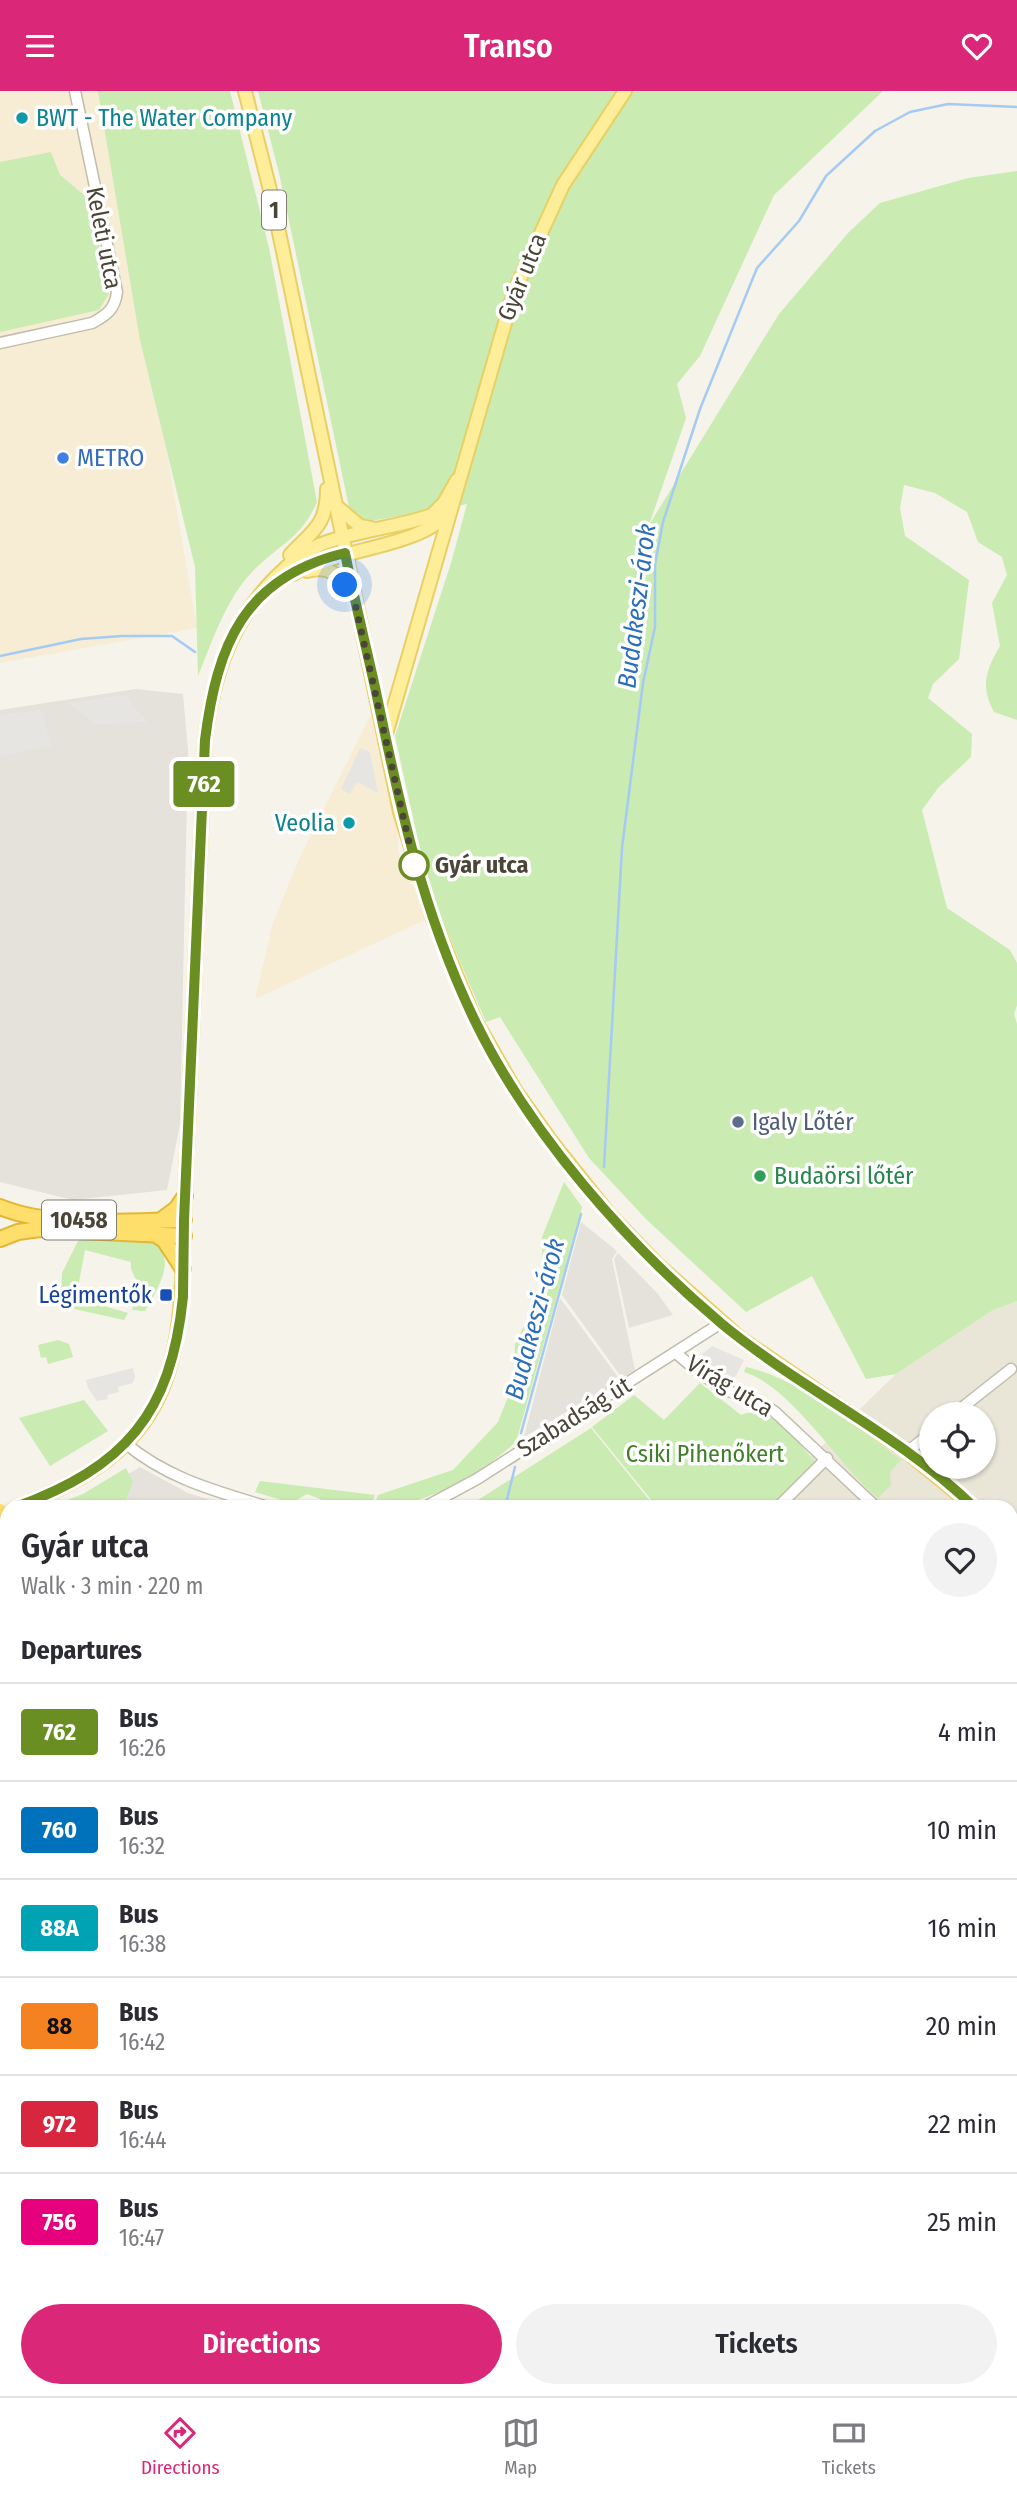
<!DOCTYPE html>
<meta charset="utf-8">
<style>
body{margin:0;font-family:"Fira Sans Condensed",sans-serif;background:#f2f2f3;color:#2b2b33;height:100vh;display:flex;flex-direction:column;font-size:26px;white-space:nowrap}
*{box-sizing:border-box;margin:0}
p{font-size:23px;color:#7c7c81}
.icon{flex:none;width:38px;height:38px;fill:none;stroke:currentColor;stroke-width:2;stroke-linecap:round;stroke-linejoin:round}
.map{position:relative;flex:1;overflow:hidden}
.drawer{position:absolute;left:0px;top:1409px;width:1018px;height:898px;display:flex;flex-direction:column;background:#fff;border-radius:21px 21px 0 0;box-shadow:0 2px 5px #0004}
.drawer>*{flex:none}
.badge{padding:0 14px;border-radius:5px;font-size:24px;line-height:46px}
.controls{position:absolute;left:919px;top:1311px;display:grid;gap:14px}
.controls a{display:grid;place-items:center;width:77px;height:77px;border-radius:50%;background:#fff;box-shadow:0 2px 5px #0004;font-size:35px}
.you{position:absolute;width:35px;height:35px;margin:-18px;border:5px solid #fff;border-radius:50%;background:#1a73e8;box-shadow:0 0 0 10px #1a73e833}
.map>.badge{position:absolute;translate:-50% -50%;box-shadow:0 0 0 4px #fff}
h2{padding:0 21px;font-size:26px;line-height:63px}
.round{display:grid;place-items:center;flex:none;width:74px;height:74px;border-radius:37px;background:#f2f2f3}
.headline{display:flex;align-items:center;justify-content:space-between;height:119px;padding:0 21px}
h1{font-size:33px;font-weight:600;line-height:52px}
.action{display:flex;gap:14px;margin-top:auto;padding:14px 21px}
.action a{flex:1;height:80px;border-radius:42px;background:#db2777;color:#fff;font-size:28px;font-weight:600;line-height:80px;text-align:center}
.action a+a{background:#f2f2f3;color:#2b2b33}
ul{padding:0;list-style:none}
li{display:flex;align-items:center;gap:21px;height:98px;padding:0 21px;border-top:2px solid #e1e1e2}
li div{flex:1}
li b{display:block;font-size:26px}
li em{font-style:normal}
li .badge{min-width:77px;font-weight:700;text-align:center}
header{display:flex;justify-content:space-between;align-items:center;height:91px;padding:0 21px;background:#db2777;color:#fff;font-size:32px;font-weight:600}
.tab-bar{display:flex;justify-content:space-around;align-items:center;height:98px;border-top:2px solid #e1e1e2;background:#fff;font-size:19px;color:#7c7c81}
.tab-bar a{display:grid;justify-items:center;gap:4px}
.tab-bar .selected{color:#db2777}
.map>svg:first-child{display:block}
.residential{fill:#e9e6d8;fill-rule:evenodd}
.commercial{fill:#f7edd5}
.industrial{fill:#e5e2db}
.green{fill:#caebb1}
.parking{fill:#e7e5e1}
.lines{fill:none;stroke-linecap:round;stroke-linejoin:round}
.stream{stroke:#a5caf3;stroke-width:2.5}
.minor-casing{stroke:#c1bcac;stroke-width:13}
.major-casing{stroke:#e8d065;stroke-width:16}
.highway-casing{stroke:#e3b736;stroke-width:18}
.minor{stroke:#fff;stroke-width:10}
.major{stroke:#fe9;stroke-width:12}
.highway{stroke:#ffdf6b;stroke-width:14}
.rail{stroke:#989898;stroke-width:2.5;stroke-dasharray:9 9;stroke-linecap:butt}
.highway-bridge-casing{stroke:#e3b736;stroke-width:18;stroke-linecap:butt}
.highway-bridge{stroke:#ffdf6b;stroke-width:14}
.line-casing{stroke:#fff;stroke-width:16}
.line{stroke:#6b8e23;stroke-width:10}
.walk{stroke:#4a4537;stroke-width:7;stroke-dasharray:0 12.6}
.culture-dot{fill:#0f9aa8;stroke:#fff;stroke-width:2.5}
.shop-dot{fill:#3f7fe0;stroke:#fff;stroke-width:2.5}
.stop-dot{fill:#fff;stroke:#6b8e23;stroke-width:3.5}
.service-dot{fill:#5c6f8a;stroke:#fff;stroke-width:2.5}
.leisure-dot{fill:#2e9e5b;stroke:#fff;stroke-width:2.5}
.transit-dot{fill:#1a4fb4;stroke:#fff;stroke-width:2.5}
.labels{text-anchor:middle;dominant-baseline:central;stroke-width:7;stroke-linejoin:round;paint-order:stroke}
.shield{fill:#fff;stroke:#807d73;stroke-width:2}
.shield-label{font-size:23px;font-weight:bold;fill:#4a4537}
.culture-label{font-size:24px;fill:#0d838f;stroke:#fff;text-anchor:start}
.street-label{font-size:24px;fill:#4a4537;stroke:#fff}
.shop-label{font-size:24px;fill:#366cbe;stroke:#fff;text-anchor:start}
.stop-label{font-size:24px;font-weight:bold;fill:#4a4537;stroke:#fff;text-anchor:start}
.service-label{font-size:24px;fill:#4e5e75;stroke:#fff;text-anchor:start}
.leisure-label{font-size:24px;fill:#27864d;stroke:#fff;text-anchor:start}
.transit-label{font-size:24px;fill:#164399;stroke:#fff;text-anchor:end}
.park-label{font-size:24px;fill:#3e7f27;stroke:#fff}
.water-label{font-size:26px;font-style:italic;fill:#2b6ebb;stroke:#fff}
</style>
<header><svg class="icon" aria-label="menu" viewBox="0 0 24 24"><path d="M4 6h16M4 12h16M4 18h16"/></svg>Transo<svg class="icon" aria-label="heart" viewBox="0 0 24 24"><path d="M12 20l-8-8c-3-5 5-10 8-4 3-6 11-1 8 4z"/></svg></header>
<div class="map">
<svg width="1017" height="2305" viewBox="0 0 1017 2305">
<rect width="100%" height="100%" fill="#f5f3ea"/>
<path class="residential" d="M1017 1210V2156L1012 2155V1416H759L896 1283 993 1219ZM931 1323H984V1376H931Z
M552 2300H843L845 2305H556Z"/>
<path class="commercial" d="M0 0H105L197 537 0 572Z
M372 621 398 741V758L406 786 414 797 425 829 255 908 273 832 298 770Z"/>
<path class="industrial" d="M136 598 183 603 188 659 180 1033 167 1099 73 1109 0 1091V619Z
M581 1131 617 1160 612 1168 635 1279 622 1287 562 1204Z
M618 1162 658 1203 673 1224 629 1237 614 1168Z
M560 1207 620 1289 524 1346Z
M140 1376 188 1402 231 1415 72 1416Z"/>
<path class="green" d="M98 0H230L269 157 317 411C301 448 279 453 252 481 226 508 212 551 198 585L195 476 140 249Z
M258 0H883L774 104 700 265 677 293 686 327 649 434 779 223 849 141 880 112 968 87 1017 80V629L994 621C980 595 986 579 1000 555L992 512 1007 484 1002 466 978 451 967 421 935 402 904 394 900 417 905 445 969 489 959 568 933 593 928 607 972 643 971 666 938 697 922 719 947 817 1010 859 1017 872V914L1014 923 1017 933V1210L993 1219 896 1283 866 1288 812 1185 746 1221 647 1129 589 1067 500 926 486 931 429 799 395 645 451 472 467 413 366 431 349 416 279 82Z
M51 61 60 84 90 109 109 203 99 219 0 241V71Z
M564 1091 582 1116 516 1351C479 1384 425 1416 374 1416L378 1404 453 1379 498 1331 514 1291 515 1253 543 1197 542 1146Z
M88 1146 151 1151C180 1166 156 1200 145 1220L132 1219 138 1193 131 1178V1171L85 1159 76 1207 128 1222 124 1229 61 1215 62 1182 78 1150Z
M58 1249 69 1253 73 1266 48 1273 46 1266 41 1267 38 1254Z
M746 1276C798 1287 859 1336 901 1369L890 1381 891 1394 878 1407C839 1375 790 1294 744 1281Z
M700 1292 741 1324C772 1311 795 1349 815 1370L770 1416H657L592 1336 634 1304 664 1329Z
M84 1309 108 1340 50 1375 19 1327Z
M591 1337 655 1416H467Z
M126 1377 133 1391 123 1416H49L83 1403Z
M260 1390 375 1404 370 1416H327L320 1408 307 1403 291 1412 255 1401Z
M2 1596 7 1599V1911H0Z
M1012 2155 1017 2156V2267L1012 2268Z
M1012 2270 1017 2278V2305H845L843 2300H1012Z
M16 2300H116L119 2305H20Z
M259 2300H361L373 2305H269Z"/>
<path class="parking" d="M125 604 147 632 96 633 68 612Z
M42 619 51 655 0 665V624Z
M360 657 370 661 378 702 357 691 350 703 341 698Z
M712 1255 744 1269 730 1296 693 1270Z
M133 1277 135 1286 133 1292 118 1296 119 1301 107 1304 108 1308 97 1310 88 1297 86 1289Z"/>
<g class="lines">
<path class="stream" d="M0 565 81 548 122 545H172L195 561
M604 1076 622 757 643 592 655 536V473L663 431 700 318 757 177 799 130 826 85 875 40 910 21 948 13 1017 16
M521 1342 581 1123
M505 1416 515 1376
M0 2168 7 2154
M555 2300 559 2305"/>
<g class="minor-casing">
<path id="minor" d="M0 252 92 232C107 224 115 218 117 201L75 0
M676 1262C691 1275 706 1288 725 1298 742 1307 760 1310 775 1321L876 1416
M954 1323 1011 1278
M125 1352C168 1388 216 1400 268 1416
M907 1361 931 1342
M425 1416 477 1388 721 1232
M778 1416 827 1367
M1012 1541 1017 1546
M1012 1573 1017 1568
M1012 1752 1017 1747
M1012 1935 1017 1929
M1012 2071 1017 2072
M0 2247 7 2248
M163 2300 172 2305
M564 2300 569 2305
M829 2300 831 2305"/>
</g>
<g class="major-casing">
<path id="major" d="M245 0 271 103 400 721 433 828 475 929 515 999 551 1050 609 1123 657 1173 740 1247 907 1361 974 1416
M335 414 360 435 371 437
M290 464C312 440 327 435 327 398
M307 480C329 474 339 483 351 502
M293 483C337 457 420 457 449 421
M386 643 514 201 563 94 625 0
M16 1416C172 1359 182 1280 184 1129L205 649C213 585 230 532 276 486 289 473 302 462 319 454 355 439 396 437 432 424L444 412 457 389
M1012 1457 1017 1464"/>
</g>
<g class="highway-casing">
<path id="highway" d="M0 1116C50 1137 129 1130 184 1129
M161 1129 176 1118 185 1105
M156 1144 164 1149 183 1178
M0 1148 18 1141 40 1138 184 1145
M0 1511 7 1531
M0 1549 7 1565
M0 2187 7 2188
M0 2220 7 2222
M226 2300 237 2305
M391 2300 401 2305
M515 2300 521 2305"/>
</g>
<use href="#minor" class="minor"/>
<use href="#major" class="major"/>
<use href="#highway" class="highway"/>
<path class="rail" d="M0 2292 10 2305"/>
<g class="highway-bridge-casing">
<path id="highway-bridge" d="M0 1420 6 1440"/>
</g>
<use href="#highway-bridge" class="highway-bridge"/>
</g>
<g class="lines">
<g class="line-casing">
<path id="line" d="M16 1416C125 1376 171 1323 183 1206L184 1129 205 649C217 554 244 486 345 462 354 507 365 551 375 596 399 712 422 820 474 928 529 1042 626 1152 722 1233 802 1299 899 1343 974 1416"/>
</g>
<use href="#line" class="line"/>
<path class="walk" d="M345 494 354 508 415 778 414 774"/>
</g>
<g class="culture-dot">
<circle cx="22" cy="27" r="7"/>
<circle cx="349" cy="732" r="7"/>
</g>
<circle class="shop-dot" cx="63" cy="367" r="7"/>
<circle class="stop-dot" cx="414" cy="774" r="14"/>
<circle class="service-dot" cx="738" cy="1031" r="7"/>
<circle class="leisure-dot" cx="760" cy="1085" r="7"/>
<rect class="transit-dot" x="159" y="1197" width="14" height="14" rx="3.5"/>
<g class="labels">
<g class="shield">
<rect x="262" y="99.5" width="24" height="39" rx="5"/>
<rect x="42" y="1109.5" width="74" height="39" rx="5"/>
</g>
<g class="shield-label">
<text x="274" y="119">1</text>
<text x="79" y="1129">10458</text>
</g>
<g class="culture-label">
<text x="36" y="27">BWT - The Water Company</text>
<text x="335" y="732" text-anchor="end">Veolia</text>
</g>
<g class="street-label">
<text transform="translate(104 147) rotate(79)">Keleti utca</text>
<text transform="translate(522 186) rotate(-68)">Gyár utca</text>
<text transform="translate(730 1295) rotate(31)">Virág utca</text>
<text transform="translate(574 1326) rotate(-32)">Szabadság út</text>
</g>
<g class="shop-label">
<text x="77" y="367">METRO</text>
</g>
<g class="stop-label">
<text x="435" y="774">Gyár utca</text>
</g>
<g class="service-label">
<text x="752" y="1031">Igaly Lőtér</text>
</g>
<g class="leisure-label">
<text x="774" y="1085">Budaörsi lőtér</text>
</g>
<g class="transit-label">
<text x="152" y="1204">Légimentők</text>
</g>
<g class="park-label">
<text x="705" y="1363">Csiki Pihenőkert</text>
</g>
<g class="water-label">
<text transform="translate(637 515) rotate(-83)">Budakeszi-árok</text>
<text transform="translate(535 1228) rotate(-75)">Budakeszi-árok</text>
</g>
</g>
</svg>
<div class="controls">
<a><svg class="icon" aria-label="locate" viewBox="0 0 24 24"><circle cx="12" cy="12" r="6"/><path d="M12 2v4M12 18v4M2 12h4M18 12h4"/></svg></a>
</div>
<div class="you" style="left:345px;top:494px"></div>
<b class="badge" style="left:204px;top:693px;background:#6b8e23;color:#fff">762</b>
<section class="drawer">
<div class="headline"><div><h1>Gyár utca</h1><p>Walk · 3 min · 220 m</p></div><a class="round"><svg class="icon" aria-label="heart" viewBox="0 0 24 24"><path d="M12 20l-8-8c-3-5 5-10 8-4 3-6 11-1 8 4z"/></svg></a></div>
<h2>Departures</h2>
<ul>
<li><span class="badge" style="background:#6b8e23;color:#fff">762</span><div><b>Bus</b><p>16:26</p></div><em>4 min</em></li>
<li><span class="badge" style="background:#0072bc;color:#fff">760</span><div><b>Bus</b><p>16:32</p></div><em>10 min</em></li>
<li><span class="badge" style="background:#00a3b4;color:#fff">88A</span><div><b>Bus</b><p>16:38</p></div><em>16 min</em></li>
<li><span class="badge" style="background:#f58220;color:#111">88</span><div><b>Bus</b><p>16:42</p></div><em>20 min</em></li>
<li><span class="badge" style="background:#d7263d;color:#fff">972</span><div><b>Bus</b><p>16:44</p></div><em>22 min</em></li>
<li><span class="badge" style="background:#e6007e;color:#fff">756</span><div><b>Bus</b><p>16:47</p></div><em>25 min</em></li>
</ul>
<div class="action"><a>Directions</a><a>Tickets</a></div>
</section>
</div>
<nav class="tab-bar">
<a class="selected"><svg class="icon" aria-label="directions" viewBox="0 0 24 24"><path d="M12 3l9 9-9 9-9-9zM9 14v-3h6M13 9l2 2-2 2"/></svg>Directions</a>
<a><svg class="icon" aria-label="map" viewBox="0 0 24 24"><path d="M3 6l6-2 6 2 6-2v14l-6 2-6-2-6 2zM9 4v14M15 6v14"/></svg>Map</a>
<a><svg class="icon" aria-label="tickets" viewBox="0 0 24 24"><path d="M3 7h18v10H3zM15 7v10"/></svg>Tickets</a>
</nav>
